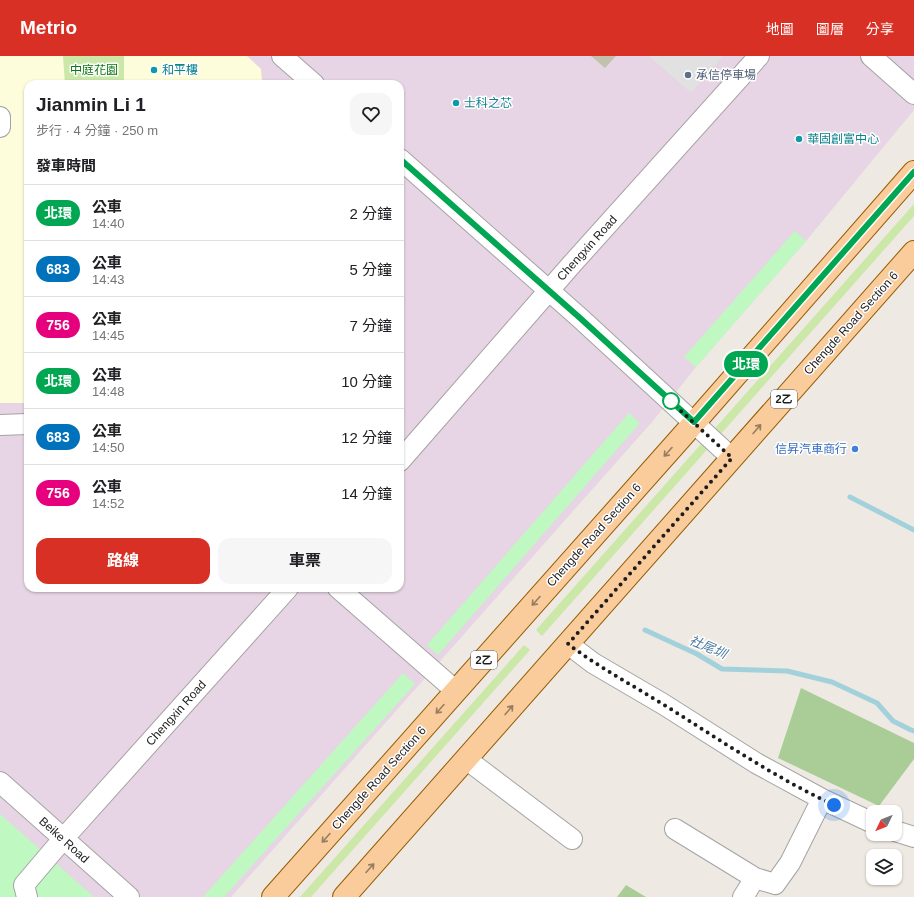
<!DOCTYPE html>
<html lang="zh-TW">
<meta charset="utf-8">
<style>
body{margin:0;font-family:Helvetica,"Noto Sans TC",sans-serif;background:#f6f6f6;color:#202124;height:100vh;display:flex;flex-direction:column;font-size:15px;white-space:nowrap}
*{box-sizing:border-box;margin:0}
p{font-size:13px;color:#757577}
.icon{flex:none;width:22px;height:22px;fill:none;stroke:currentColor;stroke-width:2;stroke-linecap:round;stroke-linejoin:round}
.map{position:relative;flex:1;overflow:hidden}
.drawer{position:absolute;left:24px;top:24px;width:380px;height:512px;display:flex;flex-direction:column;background:#fff;border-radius:12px;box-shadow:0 1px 3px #0004}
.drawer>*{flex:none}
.badge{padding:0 8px;border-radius:13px;font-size:14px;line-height:26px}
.needle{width:26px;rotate:227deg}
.fabs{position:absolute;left:866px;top:749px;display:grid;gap:8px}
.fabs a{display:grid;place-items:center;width:36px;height:36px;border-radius:8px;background:#fff;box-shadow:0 1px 3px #0004;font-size:20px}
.you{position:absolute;width:20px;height:20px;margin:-10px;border:3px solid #fff;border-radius:50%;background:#1a73e8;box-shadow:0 0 0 6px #1a73e833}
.map>.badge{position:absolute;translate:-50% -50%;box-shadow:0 0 0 2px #fff}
h2{padding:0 12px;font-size:15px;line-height:36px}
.round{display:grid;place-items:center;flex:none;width:42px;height:42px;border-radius:12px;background:#f6f6f6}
.head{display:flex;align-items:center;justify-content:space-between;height:68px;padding:0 12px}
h1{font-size:19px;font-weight:700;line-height:30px}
.cta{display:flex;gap:8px;margin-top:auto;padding:8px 12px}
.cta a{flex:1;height:46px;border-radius:12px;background:#d93025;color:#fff;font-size:16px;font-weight:700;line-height:46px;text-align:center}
.cta a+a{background:#f6f6f6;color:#202124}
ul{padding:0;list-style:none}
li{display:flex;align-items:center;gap:12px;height:56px;padding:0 12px;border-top:1px solid #e0e0e0}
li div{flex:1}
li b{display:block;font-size:15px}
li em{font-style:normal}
li .badge{min-width:44px;font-weight:700;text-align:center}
header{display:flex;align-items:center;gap:24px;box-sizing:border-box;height:56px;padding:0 20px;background:#d93025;color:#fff}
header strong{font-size:19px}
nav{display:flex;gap:22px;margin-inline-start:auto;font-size:14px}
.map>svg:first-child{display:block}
.industrial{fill:#e7d4e4}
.education{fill:#fefddb}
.construction{fill:#c2c1ae}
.grass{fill:#cbe8a8}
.forest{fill:#aacd98}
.park{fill:#bff8c1}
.parking{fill:#e1e1e1}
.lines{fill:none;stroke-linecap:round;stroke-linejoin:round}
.stream{stroke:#a3d1db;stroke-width:5}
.minor-casing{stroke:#a4a4a4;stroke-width:22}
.major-casing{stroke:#935c02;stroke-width:24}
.minor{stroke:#fff;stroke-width:20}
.major{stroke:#facc9b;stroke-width:22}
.oneway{stroke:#977d62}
.line-casing{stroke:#fff;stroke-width:9}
.line{stroke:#00a651;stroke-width:6}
.walk{stroke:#1d1d1d;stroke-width:4;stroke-dasharray:0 7.2}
.culture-dot{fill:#0f9aa8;stroke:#fff;stroke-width:1.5}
.service-dot{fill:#5c6f8a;stroke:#fff;stroke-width:1.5}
.stop-dot{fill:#fff;stroke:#00a651;stroke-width:2}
.shop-dot{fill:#3f7fe0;stroke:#fff;stroke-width:1.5}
.labels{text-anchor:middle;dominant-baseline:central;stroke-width:3;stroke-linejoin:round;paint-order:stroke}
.shield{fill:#fff;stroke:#616161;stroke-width:1}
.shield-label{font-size:11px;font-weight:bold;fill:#1d1d1d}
.park-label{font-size:12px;fill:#0d7811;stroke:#fff}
.culture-label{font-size:12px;fill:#0d838f;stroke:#fff;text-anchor:start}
.service-label{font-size:12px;fill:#4e5e75;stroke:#fff;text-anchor:start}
.street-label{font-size:12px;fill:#1d1d1d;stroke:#fff}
.shop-label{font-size:12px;fill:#366cbe;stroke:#fff;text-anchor:end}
.water-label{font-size:13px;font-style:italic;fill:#487aa2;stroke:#fff}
</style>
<header>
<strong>Metrio</strong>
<nav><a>地圖</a><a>圖層</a><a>分享</a></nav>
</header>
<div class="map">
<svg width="914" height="841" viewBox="0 0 914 841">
<rect width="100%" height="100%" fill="#eee9e2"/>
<path class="industrial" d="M246 0H914V54L806 185 696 311 652 366 231 841H0V347H28V532H400V28H262L261 13Z"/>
<path class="education" d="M0 0H247L261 13 262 28H28V347H0Z"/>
<path class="construction" d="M591 0H616L605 12Z"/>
<path class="grass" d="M63 0H124V28H65Z
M914 148V160L542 580 536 574Z
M524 589 530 594 311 841H300Z"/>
<path class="forest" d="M801 632 914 687V703L879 750 778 702Z
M626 829 646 841H617Z"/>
<path class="park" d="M795 175 806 185 696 311 684 301Z
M629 357 640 367 438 599 427 589Z
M403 617 415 628 224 841H203Z
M0 758 94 841H0Z"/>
<path class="parking" d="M649 0H723L691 37Z"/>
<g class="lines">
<path class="stream" d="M850 441 914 474
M645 574 697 598 722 613 787 615 832 626 877 647 893 665 911 674 914 675"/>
<g class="minor-casing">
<path id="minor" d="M282 0 314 28
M871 0 914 38
M0 61V71
M400 103 580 262 732 402
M0 369 28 368
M400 405 572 208 759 0
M338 532 456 635
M568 588 593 607 663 648 756 707 822 743 873 767
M466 703 572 783
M0 726 129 841
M675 773 755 822 775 828 790 807 822 743
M895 775 914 781
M27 841 24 829 63 783 288 532
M743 841 755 822"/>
</g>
<g class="major-casing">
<path id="major" d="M273 841 694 367 914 116
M344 841 914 196"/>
</g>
<use href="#minor" class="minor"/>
<use href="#major" class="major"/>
</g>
<defs><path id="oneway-shaft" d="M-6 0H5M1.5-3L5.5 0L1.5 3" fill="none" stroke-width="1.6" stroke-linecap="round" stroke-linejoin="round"/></defs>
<g class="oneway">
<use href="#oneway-shaft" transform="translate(757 373) rotate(-49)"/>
<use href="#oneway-shaft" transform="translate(668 396) rotate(132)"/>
<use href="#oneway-shaft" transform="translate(536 545) rotate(132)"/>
<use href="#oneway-shaft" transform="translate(440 653) rotate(132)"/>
<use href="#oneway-shaft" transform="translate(509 654) rotate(-49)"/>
<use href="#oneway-shaft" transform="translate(326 782) rotate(132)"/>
<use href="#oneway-shaft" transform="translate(370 812) rotate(-48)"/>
</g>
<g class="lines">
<g class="line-casing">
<path id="line" d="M400 103 580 262 694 366 914 116"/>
</g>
<use href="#line" class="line"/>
<path class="walk" d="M671 345 668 343 732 402 568 588C600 612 634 630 669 652 723 686 776 722 834 749"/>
</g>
<g class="culture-dot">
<circle cx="154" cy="14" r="4"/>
<circle cx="456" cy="47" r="4"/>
<circle cx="799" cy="83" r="4"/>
</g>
<circle class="service-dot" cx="688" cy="19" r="4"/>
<circle class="stop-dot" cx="671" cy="345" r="8"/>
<circle class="shop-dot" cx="855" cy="393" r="4"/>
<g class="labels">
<g class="shield">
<rect x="771" y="334" width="26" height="18" rx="3"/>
<rect x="471" y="595" width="26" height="18" rx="3"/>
</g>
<g class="shield-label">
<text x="784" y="343">2乙</text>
<text x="484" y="604">2乙</text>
</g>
<g class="park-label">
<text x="94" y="14">中庭花園</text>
</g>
<g class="culture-label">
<text x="162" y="14">和平樓</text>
<text x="464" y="47">士科之芯</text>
<text x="807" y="83">華固創富中心</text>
</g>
<g class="service-label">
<text x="696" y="19">承信停車場</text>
</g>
<g class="street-label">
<text transform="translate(587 192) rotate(-48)">Chengxin Road</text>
<text transform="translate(851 267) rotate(-48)">Chengde Road Section 6</text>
<text transform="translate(594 479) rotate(-48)">Chengde Road Section 6</text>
<text transform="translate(176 657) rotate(-48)">Chengxin Road</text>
<text transform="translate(379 722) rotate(-48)">Chengde Road Section 6</text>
<text transform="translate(64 784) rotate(42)">Beike Road</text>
</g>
<g class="shop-label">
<text x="847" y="393">信昇汽車商行</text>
</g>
<g class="water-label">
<text transform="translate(708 591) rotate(23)">社尾圳</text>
</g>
</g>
</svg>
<div class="fabs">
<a><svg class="needle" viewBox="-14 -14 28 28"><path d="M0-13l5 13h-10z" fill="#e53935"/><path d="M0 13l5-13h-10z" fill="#757577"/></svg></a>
<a><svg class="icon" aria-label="layers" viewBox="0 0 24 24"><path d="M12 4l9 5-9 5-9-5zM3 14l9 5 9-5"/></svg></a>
</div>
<div class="you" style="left:834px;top:749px"></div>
<b class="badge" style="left:746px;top:308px;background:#00a651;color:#fff">北環</b>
<section class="drawer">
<div class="head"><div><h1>Jianmin Li 1</h1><p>步行 · 4 分鐘 · 250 m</p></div><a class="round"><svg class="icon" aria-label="heart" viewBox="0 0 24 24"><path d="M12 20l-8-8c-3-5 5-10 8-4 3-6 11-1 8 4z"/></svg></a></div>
<h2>發車時間</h2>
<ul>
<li><span class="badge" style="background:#00a651;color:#fff">北環</span><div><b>公車</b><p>14:40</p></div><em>2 分鐘</em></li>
<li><span class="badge" style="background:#0072bc;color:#fff">683</span><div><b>公車</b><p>14:43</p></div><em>5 分鐘</em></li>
<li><span class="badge" style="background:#e6007e;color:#fff">756</span><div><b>公車</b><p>14:45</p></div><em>7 分鐘</em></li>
<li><span class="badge" style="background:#00a651;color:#fff">北環</span><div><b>公車</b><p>14:48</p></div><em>10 分鐘</em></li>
<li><span class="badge" style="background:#0072bc;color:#fff">683</span><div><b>公車</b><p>14:50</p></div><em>12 分鐘</em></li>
<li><span class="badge" style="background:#e6007e;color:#fff">756</span><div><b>公車</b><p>14:52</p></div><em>14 分鐘</em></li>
</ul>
<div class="cta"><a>路線</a><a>車票</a></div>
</section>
</div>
